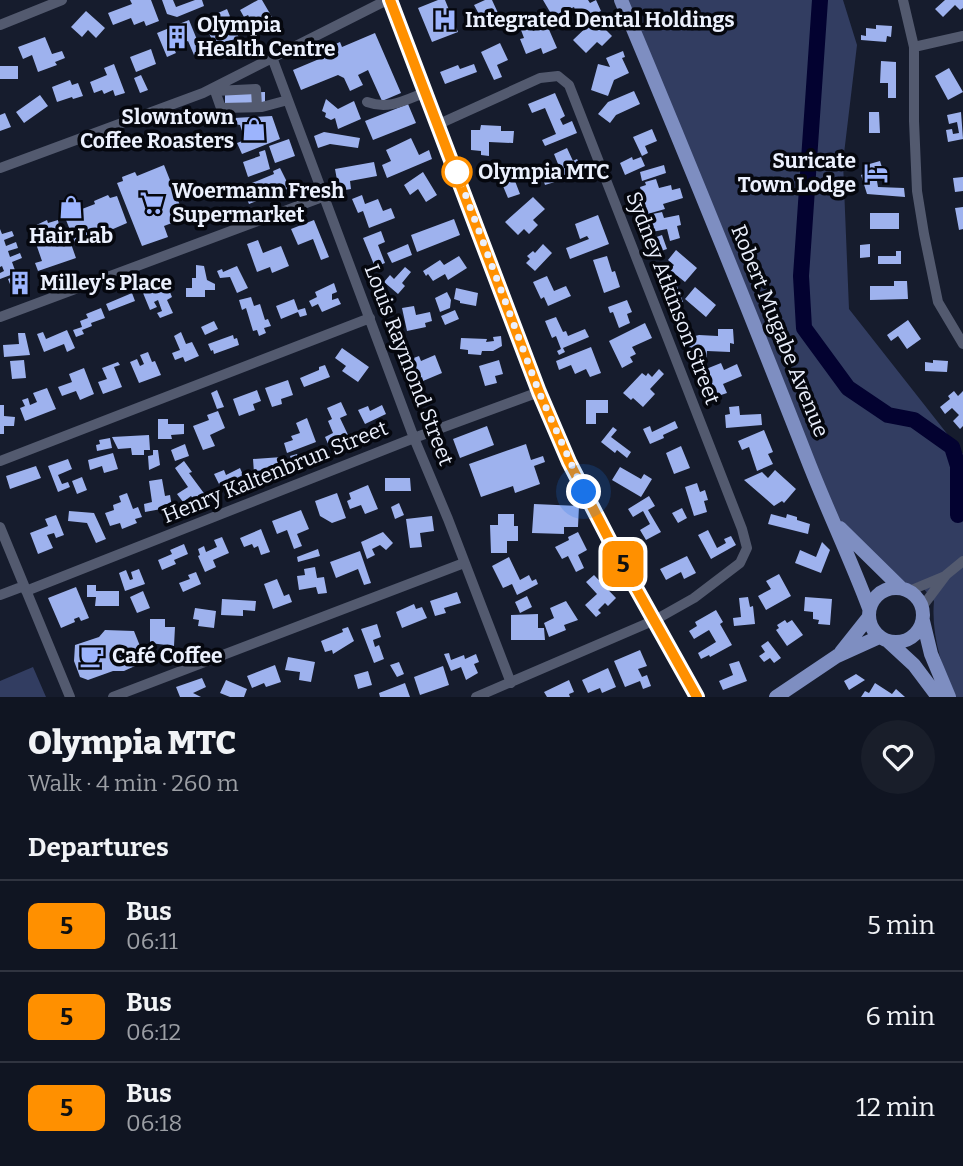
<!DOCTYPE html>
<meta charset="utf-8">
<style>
body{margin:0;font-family:Bitter,serif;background:#191e2a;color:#f1f3f6;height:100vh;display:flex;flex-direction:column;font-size:26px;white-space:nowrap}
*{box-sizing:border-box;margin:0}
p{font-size:23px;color:#9c9fa5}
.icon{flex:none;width:38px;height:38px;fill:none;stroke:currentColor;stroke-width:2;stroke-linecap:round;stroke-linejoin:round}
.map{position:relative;height:697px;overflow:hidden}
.sheet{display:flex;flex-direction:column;background:#101522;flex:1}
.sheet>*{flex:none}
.badge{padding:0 14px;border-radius:10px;font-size:24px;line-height:46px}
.you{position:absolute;width:35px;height:35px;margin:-18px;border:5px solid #fff;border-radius:50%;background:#1a73e8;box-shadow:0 0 0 10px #1a73e833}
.map>.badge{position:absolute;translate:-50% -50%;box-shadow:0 0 0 4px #fff}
h2{padding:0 28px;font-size:26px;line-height:63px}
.round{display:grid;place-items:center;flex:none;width:74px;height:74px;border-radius:37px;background:#191e2a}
.overview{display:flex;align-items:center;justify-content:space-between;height:119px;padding:0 28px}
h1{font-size:33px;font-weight:800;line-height:52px}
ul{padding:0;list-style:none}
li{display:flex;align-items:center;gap:21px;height:91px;padding:0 28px;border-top:2px solid #303440}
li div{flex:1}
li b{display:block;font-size:26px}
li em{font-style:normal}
li .badge{min-width:77px;font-weight:700;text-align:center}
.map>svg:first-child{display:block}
.green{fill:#323d61}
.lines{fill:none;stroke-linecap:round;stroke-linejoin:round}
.river{stroke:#030230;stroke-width:16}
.building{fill:#9eb2ee}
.minor{stroke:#535a6f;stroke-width:10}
.major{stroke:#7e8ec1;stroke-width:14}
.line-casing{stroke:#fff;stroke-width:16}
.line{stroke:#ff9000;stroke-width:10}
.walk{stroke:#ebf0fd;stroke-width:7;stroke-dasharray:0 12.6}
.stop-dot{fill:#fff;stroke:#ff9000;stroke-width:3.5}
.labels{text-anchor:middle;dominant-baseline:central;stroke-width:7;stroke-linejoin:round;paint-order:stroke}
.poi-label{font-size:21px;font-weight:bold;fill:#ebf0fd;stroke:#05070e;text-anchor:start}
.stop-label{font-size:21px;font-weight:bold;fill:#ebf0fd;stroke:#05070e;text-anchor:start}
.street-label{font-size:21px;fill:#ebf0fd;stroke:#05070e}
</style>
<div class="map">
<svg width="963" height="697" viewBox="0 0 963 697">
<rect width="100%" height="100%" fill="#161c2d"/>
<path class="green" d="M621 0H843L857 45 843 162 849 309 963 454V697H956C941 669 931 632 934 601L918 582 909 591 834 523Z
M33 667 46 697H0V681Z"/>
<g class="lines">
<path class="river" d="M820 0 801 276 804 328 848 388 888 415 914 420 952 447 958 466V515"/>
</g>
<path class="building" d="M130 0H151L159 21 146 26 144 21 134 25 131 18 113 25 108 13 132 4Z
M162 0H173L176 7 195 0H202L204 6 177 17 167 14Z
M258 0H262L279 29 272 34 262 18 253 24 248 15 244 17 240 10Z
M438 0H445L458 32 432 42 418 8Z
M485 0H492L498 13 493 15 491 11 480 16 474 5Z
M543 0H588L590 3 596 0 601 11 579 20 574 7 553 17Z
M945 0H963V8L960 10 955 5 943 17 935 9Z
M227 9 239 38 214 45 207 28 214 25 212 21 220 17 218 13Z
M86 11 105 28 96 38 88 30 82 37 71 27Z
M595 19 612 36 602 46 597 42 586 53 573 40Z
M189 20 202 52 194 55 188 41 173 47 176 53 167 57 157 33Z
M547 25 557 48 543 54 541 48 526 54 520 39 524 38 521 30 530 27 533 31Z
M876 25 892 26 891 37 887 36 886 42 861 40V35L866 36V28L876 29Z
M375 33 401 93 382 101 368 70 358 75 363 85 350 91 344 78 338 75 301 90 293 70 331 54 329 47 340 42 342 47Z
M45 37 52 54 62 51 65 58 55 62 57 65 38 72 32 55 23 59 18 47Z
M500 43 508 60 497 65 502 77 494 80 481 52Z
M151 49 156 64 136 72 130 57Z
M623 51 625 57 622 58 629 73 614 80 608 96 591 90 598 64 610 67 606 58Z
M881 61 896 62V98H888V83H880Z
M114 64 125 93 115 96 113 90 104 94 102 90 94 93 90 82 107 75 104 68Z
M474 64 477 72 445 84 440 72 458 65 460 69Z
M0 66H18V79H0Z
M949 68 963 92 948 100 935 76Z
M141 75 148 90 140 93 134 78Z
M70 80 72 85 78 83 83 96 73 99 72 97 57 102 52 87Z
M634 91 640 104 616 115 610 123 598 114 608 102Z
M265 92V102L225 104V93Z
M555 93 565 116 560 119 563 125 572 121 577 133 545 146 542 140 556 134 545 108 532 113 528 104Z
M40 95 48 106 24 123 16 112Z
M326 99 338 109 354 101 361 119 338 129 335 118 331 120 325 117 326 113 322 111Z
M408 104 416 123 373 140 365 121Z
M869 112H879L880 133H869Z
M961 112 963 139 948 142 946 130 952 129 953 134 959 133 957 122 949 124 947 115Z
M5 113 11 127 0 131V115Z
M272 116 280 139 242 154 237 143 245 140 240 125 235 124 234 118Z
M481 125 501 126V131H514L513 143 489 142V156L481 155V151L471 150V130H480Z
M652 129 657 141 645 146 648 153 642 156 633 137Z
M324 132 360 138 358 148 330 144 318 148 314 136Z
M411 138 419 155 429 150 432 159 387 178 382 165 391 161 386 150Z
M289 139 295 156 275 163 269 146Z
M567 148 573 161 577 159 583 170 564 179 554 154Z
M265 150 270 169 248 177 243 162 260 156 259 152Z
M632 157 633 160 641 157 645 166 625 175 620 163Z
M880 161 886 180 877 181 878 187 904 188 905 197 867 194 861 175 869 172 866 165Z
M374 162 377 176 350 181 351 189 339 191 335 169Z
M164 165 185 218 164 226 168 237 142 246 117 183 123 181 122 177 135 172 137 176Z
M501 165 505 176 524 168 528 176 515 181 520 194 508 198 495 167Z
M664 165 666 173 642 181 640 172Z
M553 166 558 181 545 185 540 170Z
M280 168 290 188 249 204 242 187 274 174 273 171Z
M423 172 437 195 426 202 418 189 410 195 404 185Z
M963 177V191L955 192 953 178Z
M656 179 659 188 671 185 672 190 680 188 683 198 663 204 665 209 644 215 640 199 643 198 640 187 646 185 645 182Z
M108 195 110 198 117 196 127 223 76 245 60 205 77 198 82 209 95 204 94 201Z
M362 195 365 204 378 199 383 211 391 208 395 218 369 228 363 211 358 213 352 199Z
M533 197 545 209 533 220 538 225 529 234 524 229 518 235 505 222Z
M963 207V229L959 230 955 208Z
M662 212 664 218 679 215 681 225 677 226 680 238 670 241 667 229 652 232 648 215Z
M870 213H899V229H870Z
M598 215 609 244 570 259 566 248 589 239 587 236 580 239 575 224Z
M454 219 460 235 417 252 411 235Z
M47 220 48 223 58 220 62 241 69 238 76 258 38 271 35 263 42 261 34 238 31 239 28 229Z
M314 220 329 257 321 260 313 239 298 245 291 229Z
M0 229 2 234 12 231 14 236 4 240 6 246 16 242 18 248 8 251 10 257 20 253 22 258 12 262 16 273 0 279V273L4 271 2 266 0 267Z
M381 231 385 242 378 245 385 263 375 267 363 238Z
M662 235 667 249 658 252 656 245 650 247 648 240Z
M258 240 263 253 281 246 289 266 272 273 270 267 257 272 247 244Z
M408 244 412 255 392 263 387 253Z
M543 244 552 253 535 271 526 263 530 259 527 256 533 251 535 253Z
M870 244V257L860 258V245Z
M676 250 697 268 685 282 670 270 674 265 668 260Z
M896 251H901V264H878V256H896Z
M459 256 467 268 448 280 445 274 433 281 428 274 426 276 423 271 440 260 444 265Z
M607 256 612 272 615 271 620 287 604 293 593 260Z
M196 265 204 266 207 280 215 284V290H205V297H186V288H192V278H196Z
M237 266 248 288 237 293 230 277 220 278 217 271 222 269 223 272Z
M405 267 411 272 402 283 405 286 398 294 384 282 390 275 394 279Z
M16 276 18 282 28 278 30 284 12 289 8 279Z
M547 276 554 291 566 286 571 296 548 306 544 297 541 299 533 282Z
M674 278 683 302 670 307 661 281Z
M165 280 172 297 167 300 173 313 160 318 157 313 162 311 158 300 154 302 157 307 150 310 143 293 158 287 157 283Z
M894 281H907L908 299 870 300V286H894Z
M334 283 337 292 332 294V300L338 298 341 304 322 312 318 304 312 307 309 301 317 297 315 292Z
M695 287 716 305 706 317 685 299Z
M456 288 478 293 476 306 460 303V301L454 299Z
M447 292 451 300 450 308 440 312 435 298Z
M132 293 135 301 109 311 106 304Z
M251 297 254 306 260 304 265 320 268 319 271 326 264 328 266 333 259 336 257 330 253 331 246 308 242 310 239 300Z
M294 299 298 310 305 308 307 315 300 317 298 312 281 319 276 306Z
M627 300 632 312 627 314 630 323 619 328 613 312 610 313 608 307Z
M414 306 416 315 430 312 432 321 425 323 426 327 407 331 402 308Z
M101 308 105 318 91 323 92 326 82 330 84 334 76 337 73 330 82 327 80 321 88 318 86 314Z
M455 310 459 319 445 325 441 316Z
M556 317 563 332 566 331 568 336 585 329 589 337 563 348 565 352 559 355 557 351 561 349 556 336 552 338 545 321Z
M908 320 921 339 907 349 898 336 891 341 887 335Z
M214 321 218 329 205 335 201 327Z
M645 323 652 338 632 347 636 354 630 357 633 362 622 368 609 341Z
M718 329H733L734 344 730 343V352L707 351 706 359H696V347L690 349 687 338 699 335 718 336Z
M67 330 75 348 67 352 64 344 44 352 37 334 43 332 46 339Z
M181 332 186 344 192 342 199 356 185 362 183 357 175 360 172 353 180 350 174 336Z
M18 333H25L30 355 4 357 3 345 19 344Z
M233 335 234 339 237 338 239 345 214 354 213 350 211 351 208 344Z
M501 336 502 346 493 351H482L481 355 468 354V350L460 349 461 338 487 339 486 342 494 341 493 337Z
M591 347 601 373 590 377 586 369 575 374 571 365 559 370 556 361Z
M342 348 369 367 358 382 342 371 346 366 335 358Z
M148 352 152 362 155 361 161 375 139 383 130 362 137 359 140 366 144 364 140 355Z
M435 355 442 373 423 381 422 377 418 379 411 359 419 356 421 361Z
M24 360 26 378 12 379 10 361Z
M499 360 503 374 495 376 497 383 485 386 479 366Z
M933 360 948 361 947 372 925 371V362L933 363Z
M118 362 120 365 114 367 122 387 103 394 98 382 107 379 102 368Z
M721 363 724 370 737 364 742 376 723 384 727 393 718 396 715 388 709 390 701 371Z
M325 365 330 377 304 387 300 378 319 370V367Z
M84 368 94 394 80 400 76 391 62 396 58 387 72 382 69 374Z
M659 369 664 374 650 389 655 394 643 407 633 398 631 400 623 393 642 373 646 376 648 373 652 377Z
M288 380 293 395 281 399 282 404 272 407 265 388Z
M47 388 56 409 25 421 20 408 25 406 22 400 28 398 30 405 37 402 33 393Z
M217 390 224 407 217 409 211 393Z
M257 390 261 401 253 404 255 410 239 416 233 399Z
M954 391 958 396 963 391V426L960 429 953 421 959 415 952 408 945 414 940 407 950 399 948 396Z
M586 400H608V413H596V424H586Z
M341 402 347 415 340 418 349 437 329 446 325 437 333 433 328 421 332 419 327 408Z
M0 405H4V416L15 417 14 426H4V434H0Z
M382 405 386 414 365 424 358 410 368 406 370 411Z
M739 406 740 415 761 414 762 425 726 428 725 415 730 414 729 407Z
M218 411 225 428 210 435 215 446 203 450 193 426 209 420 207 415Z
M307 418 316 442 287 453 284 443 293 440 291 436 300 433 296 423Z
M158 419H168V424H184V434L171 435 172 439H158Z
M675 421 678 428 663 435 664 438 650 444 643 429 650 426 652 432Z
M487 426 494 445 460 458 453 439Z
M613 427 617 430 611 437 631 452 627 458 617 450 615 453 601 442Z
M764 430 773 452 768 454 773 464 757 471 749 447 742 450 738 441Z
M149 435 150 450H144V455H132L131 448 118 449 112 437Z
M110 438 112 448 97 451 96 445 100 444 99 440Z
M185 444 189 456 175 461 171 450Z
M526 444 531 460 543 456 545 462 534 466 540 484 515 493 513 486 481 497 469 464Z
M681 446 690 468 674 474 666 453Z
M153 450H158L160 465 149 470 148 456 153 455Z
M113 453 118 469 104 473 102 466 90 470 88 460Z
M297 454 303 469 296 472 290 456Z
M282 457 283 474 273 475V471L254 473 253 459Z
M68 459 72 469 58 475 62 484 68 482 70 487 58 492 48 466Z
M184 461 192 472 189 473 206 496 196 503 191 496 183 502 177 494 188 487 175 468Z
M36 466 41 478 10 489 6 476Z
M620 467 641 479 644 474 652 479 641 497 612 480Z
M240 468 243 475 220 486 214 474 224 470 226 475Z
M775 470 796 489 784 503 782 501 774 506 744 480 762 472 768 478Z
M82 477 87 490 77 494 72 481Z
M385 478H410L411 491H385Z
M162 479 165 496 170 495 172 507 145 512 144 504 152 502 149 481Z
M697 483 700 492 705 490 708 500 704 501 707 512 694 516 685 487Z
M368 485 378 509 365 514 361 505 350 509 347 501 351 499 349 493Z
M127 493 133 509 138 507 142 517 135 519 137 523 122 529 120 523 110 526 105 513 114 510 113 505 121 502 119 496Z
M337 493 346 518 332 523 320 516 315 501Z
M649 496 655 506 648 510 661 532 646 540 640 530 650 524 643 511 633 517 628 509Z
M399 503 404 515 395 519 391 507Z
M534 504 579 506 578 527H564V534L532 533Z
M682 508 687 518 678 523 672 513Z
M301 510 309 529 297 534 302 546 294 549 287 530 277 534 272 521Z
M69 511 94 513 106 539 96 543 87 523 68 521Z
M498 514H514V526H518V541H507V553H491L490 525H498Z
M771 514 786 518 787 514 797 517V520L810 524 808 534 768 524Z
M56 515 64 535 56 538 54 533 47 535 53 548 38 554 30 533 48 526 45 519Z
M432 516 434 531 420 533 422 547 410 548 406 519Z
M261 529 270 552 261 555 258 546 254 548 252 544 244 547 240 538Z
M708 530 717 548 726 543 724 539 731 536 736 545 711 559 698 535Z
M383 532 393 543 386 550 380 545 372 549 375 555 367 559 361 542Z
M578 532 587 550 578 555 584 568 576 572 568 556 562 559 555 547 569 540 568 537Z
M222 537 229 553 213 560 216 567 205 572 198 556 200 555 198 549 204 546 206 552 217 547 214 540Z
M822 542 830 550 821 573 795 563 800 550 816 557Z
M184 544 188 554 174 560 176 564 162 570 158 560 172 554 170 550Z
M318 549 320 556 298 562 297 557Z
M360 551 371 583 364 585 358 569 336 578 330 562Z
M687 556 696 573 684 579 681 572 666 580 660 569Z
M509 557 520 580 529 575 532 581 536 579 538 584 517 595 512 584 503 588 492 566Z
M315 567 317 578 324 577 327 593 318 594 316 587 299 590 297 576 305 575 304 569Z
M139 569 145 584 125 591 119 573 126 570 130 580 133 579 131 572Z
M196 572 201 584 183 592 179 583 190 579 188 575Z
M779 574 791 596 766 610 758 596 771 589 766 581Z
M594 575 616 598 608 606 605 603 598 610 601 613 596 617 585 605 597 594 586 582Z
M277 579 284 596 289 594 292 602 273 609 264 584Z
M87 585H96V591H119V606H95L96 597H87Z
M76 587 89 618 81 621 79 617 74 619 75 622 61 628 48 598Z
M143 591 150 608 137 613 130 597Z
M457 592 461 603 444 608 446 613 435 616 430 601Z
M527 596 532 607 520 613 515 602Z
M748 597 750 607 753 606 755 624 734 626 733 618 741 617 739 598Z
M805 597 832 599 830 625 818 624 819 620 813 619V612L804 611Z
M222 599 256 601 255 611 243 610V616L221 615Z
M566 601 578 620 564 625 566 630 549 637 544 623 554 618 550 608Z
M414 604 416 609 422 607 427 618 402 628 396 612Z
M195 608 216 611 214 628 198 626 199 620 193 619Z
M716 610 723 622 720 624 732 645 710 657 709 655 701 659 698 653 716 642 709 630 694 639 689 631 697 626 695 622Z
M538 614V628H544L545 640H511V615Z
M150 619H165V627H175L174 646 150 643Z
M785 620 787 623 792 620 803 635 787 646 776 630 779 628 777 625Z
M377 624 381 637 373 640 375 647 379 645 384 659 374 663 361 629Z
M348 627 354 641 333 654 332 650 325 652 321 641 343 632 342 629Z
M105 630 134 631 146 661 124 671H113L88 680 80 677 74 661 75 645 99 637Z
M768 641 781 658 774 663 770 658 764 662 759 656 765 652 761 646Z
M640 650 647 666 638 669 642 677 647 675 651 686 643 689 640 681 625 687 614 661Z
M449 653 451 660 464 655 465 659 476 654 479 662 474 664 478 673 466 680 461 667 451 671 444 654Z
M288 657 315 662 311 682 299 680 300 672 285 670Z
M739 661 747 681 723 690 719 681 733 675 729 664Z
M399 662 404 674 397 677 390 665Z
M275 665 281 682 266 687 264 683 252 688 247 676Z
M443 666 449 685 420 695 414 677Z
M608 668 616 687 602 693 600 688 588 693 582 680Z
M368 671 372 685 358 689 354 675Z
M856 674 865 680 849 690 844 681Z
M202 678 206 687 193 693 201 697H180L176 687Z
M226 680 247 689 244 697H230L220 693Z
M569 680 574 692 569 694 570 697H547L544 692Z
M405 683 410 697H380L379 693Z
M875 683 892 694 896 689 905 697H861L865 691 869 693Z"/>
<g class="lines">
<path class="minor" d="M390 0 539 392 569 462 613 547 697 697
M903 0 914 47V121L917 191 924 234 938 302 963 344
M0 25 62 0
M914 47 963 36
M273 60 414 438 448 519 511 683
M214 88 221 108 262 107 288 100
M215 91 256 89 257 107
M367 102C389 110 405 100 426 92
M439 124 540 78 558 76 569 85 742 529 747 548 740 563 694 598 655 620 476 697
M0 168 203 93 387 0
M0 317 325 196
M0 461 370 318
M0 527 70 697
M26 591 414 438 539 392
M909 591 945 576
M0 595 24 586
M922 607 946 575 963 561
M113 697 464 563"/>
<path class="major" d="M621 0C686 155 749 310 810 466 829 514 851 560 869 608
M840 528 901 588
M869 615a27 27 0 1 1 54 0a27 27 0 1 1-54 0Z
M923 621 931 654 949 697
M888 641 914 665 938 697
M841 652 868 618
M776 697 837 656 879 637"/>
</g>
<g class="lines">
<g class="line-casing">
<path id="line" d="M390 0 539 392 569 462 613 547 697 697"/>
</g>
<use href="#line" class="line"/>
<path class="walk" d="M457 172 539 392 584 492"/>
</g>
<defs>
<g id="hospital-bare" transform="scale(1.89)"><path d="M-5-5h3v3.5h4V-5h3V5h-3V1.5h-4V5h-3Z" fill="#9cb4fd" stroke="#05070e" stroke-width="2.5" paint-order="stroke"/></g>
<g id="building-bare" transform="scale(1.89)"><path d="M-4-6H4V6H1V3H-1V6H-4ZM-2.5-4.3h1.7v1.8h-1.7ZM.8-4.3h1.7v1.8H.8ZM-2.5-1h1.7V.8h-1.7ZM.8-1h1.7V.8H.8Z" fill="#9cb4fd" stroke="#05070e" stroke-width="2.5" paint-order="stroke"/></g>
<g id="shop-bare" transform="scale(1.89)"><path d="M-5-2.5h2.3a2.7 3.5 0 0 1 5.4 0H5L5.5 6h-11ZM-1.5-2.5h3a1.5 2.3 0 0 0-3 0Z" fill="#9cb4fd" stroke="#05070e" stroke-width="2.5" paint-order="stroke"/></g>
<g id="hotel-bare" transform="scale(1.89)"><path d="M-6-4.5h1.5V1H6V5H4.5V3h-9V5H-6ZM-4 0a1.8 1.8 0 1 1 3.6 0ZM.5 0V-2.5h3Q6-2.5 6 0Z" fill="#9cb4fd" stroke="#05070e" stroke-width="2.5" paint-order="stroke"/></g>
<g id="supermarket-bare" transform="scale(1.89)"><path d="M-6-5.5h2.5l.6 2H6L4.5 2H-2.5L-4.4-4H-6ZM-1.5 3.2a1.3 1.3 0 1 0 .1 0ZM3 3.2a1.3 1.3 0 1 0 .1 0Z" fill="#9cb4fd" stroke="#05070e" stroke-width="2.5" paint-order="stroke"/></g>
<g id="cafe-bare" transform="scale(1.89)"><path d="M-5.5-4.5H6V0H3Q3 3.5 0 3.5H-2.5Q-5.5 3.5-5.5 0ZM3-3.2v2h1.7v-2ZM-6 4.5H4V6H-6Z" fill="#9cb4fd" stroke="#05070e" stroke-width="2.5" paint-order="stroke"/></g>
</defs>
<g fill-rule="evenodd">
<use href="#hospital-bare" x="445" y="20"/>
<use href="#building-bare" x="177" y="37"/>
<use href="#shop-bare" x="254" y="129"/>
<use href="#hotel-bare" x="876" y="173"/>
<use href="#supermarket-bare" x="152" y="203"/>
<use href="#shop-bare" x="71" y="207"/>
<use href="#building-bare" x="20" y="283"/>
<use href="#cafe-bare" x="92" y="656"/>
</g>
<circle class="stop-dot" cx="457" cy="172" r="14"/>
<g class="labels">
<g class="poi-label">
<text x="465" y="20">Integrated Dental Holdings</text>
<text x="197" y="25">Olympia<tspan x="197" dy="24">Health Centre</tspan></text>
<text x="234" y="117" text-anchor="end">Slowntown<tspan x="234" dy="24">Coffee Roasters</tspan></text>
<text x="856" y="161" text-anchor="end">Suricate<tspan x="856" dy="24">Town Lodge</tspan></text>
<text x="172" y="191">Woermann Fresh<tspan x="172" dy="24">Supermarket</tspan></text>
<text x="71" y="236" text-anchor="middle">Hair Lab</text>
<text x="40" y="283">Milley's Place</text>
<text x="112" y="656">Café Coffee</text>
</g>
<g class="stop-label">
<text x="478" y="172">Olympia MTC</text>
</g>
<g class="street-label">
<text transform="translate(673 298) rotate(69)">Sydney Atkinson Street</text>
<text transform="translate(780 331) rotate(68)">Robert Mugabe Avenue</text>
<text transform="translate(409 365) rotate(69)">Louis Raymond Street</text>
<text transform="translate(275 472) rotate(-22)">Henry Kaltenbrun Street</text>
</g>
</g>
</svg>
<div class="you" style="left:584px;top:492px"></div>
<b class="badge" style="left:623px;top:564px;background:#ff9000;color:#111">5</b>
</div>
<section class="sheet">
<div class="overview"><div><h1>Olympia MTC</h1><p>Walk · 4 min · 260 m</p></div><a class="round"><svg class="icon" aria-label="heart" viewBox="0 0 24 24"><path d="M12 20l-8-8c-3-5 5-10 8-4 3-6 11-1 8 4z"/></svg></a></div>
<h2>Departures</h2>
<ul>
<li><span class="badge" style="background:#ff9000;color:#111">5</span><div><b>Bus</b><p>06:11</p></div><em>5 min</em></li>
<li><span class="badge" style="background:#ff9000;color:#111">5</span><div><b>Bus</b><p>06:12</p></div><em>6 min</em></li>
<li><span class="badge" style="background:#ff9000;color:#111">5</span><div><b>Bus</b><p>06:18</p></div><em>12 min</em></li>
</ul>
</section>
